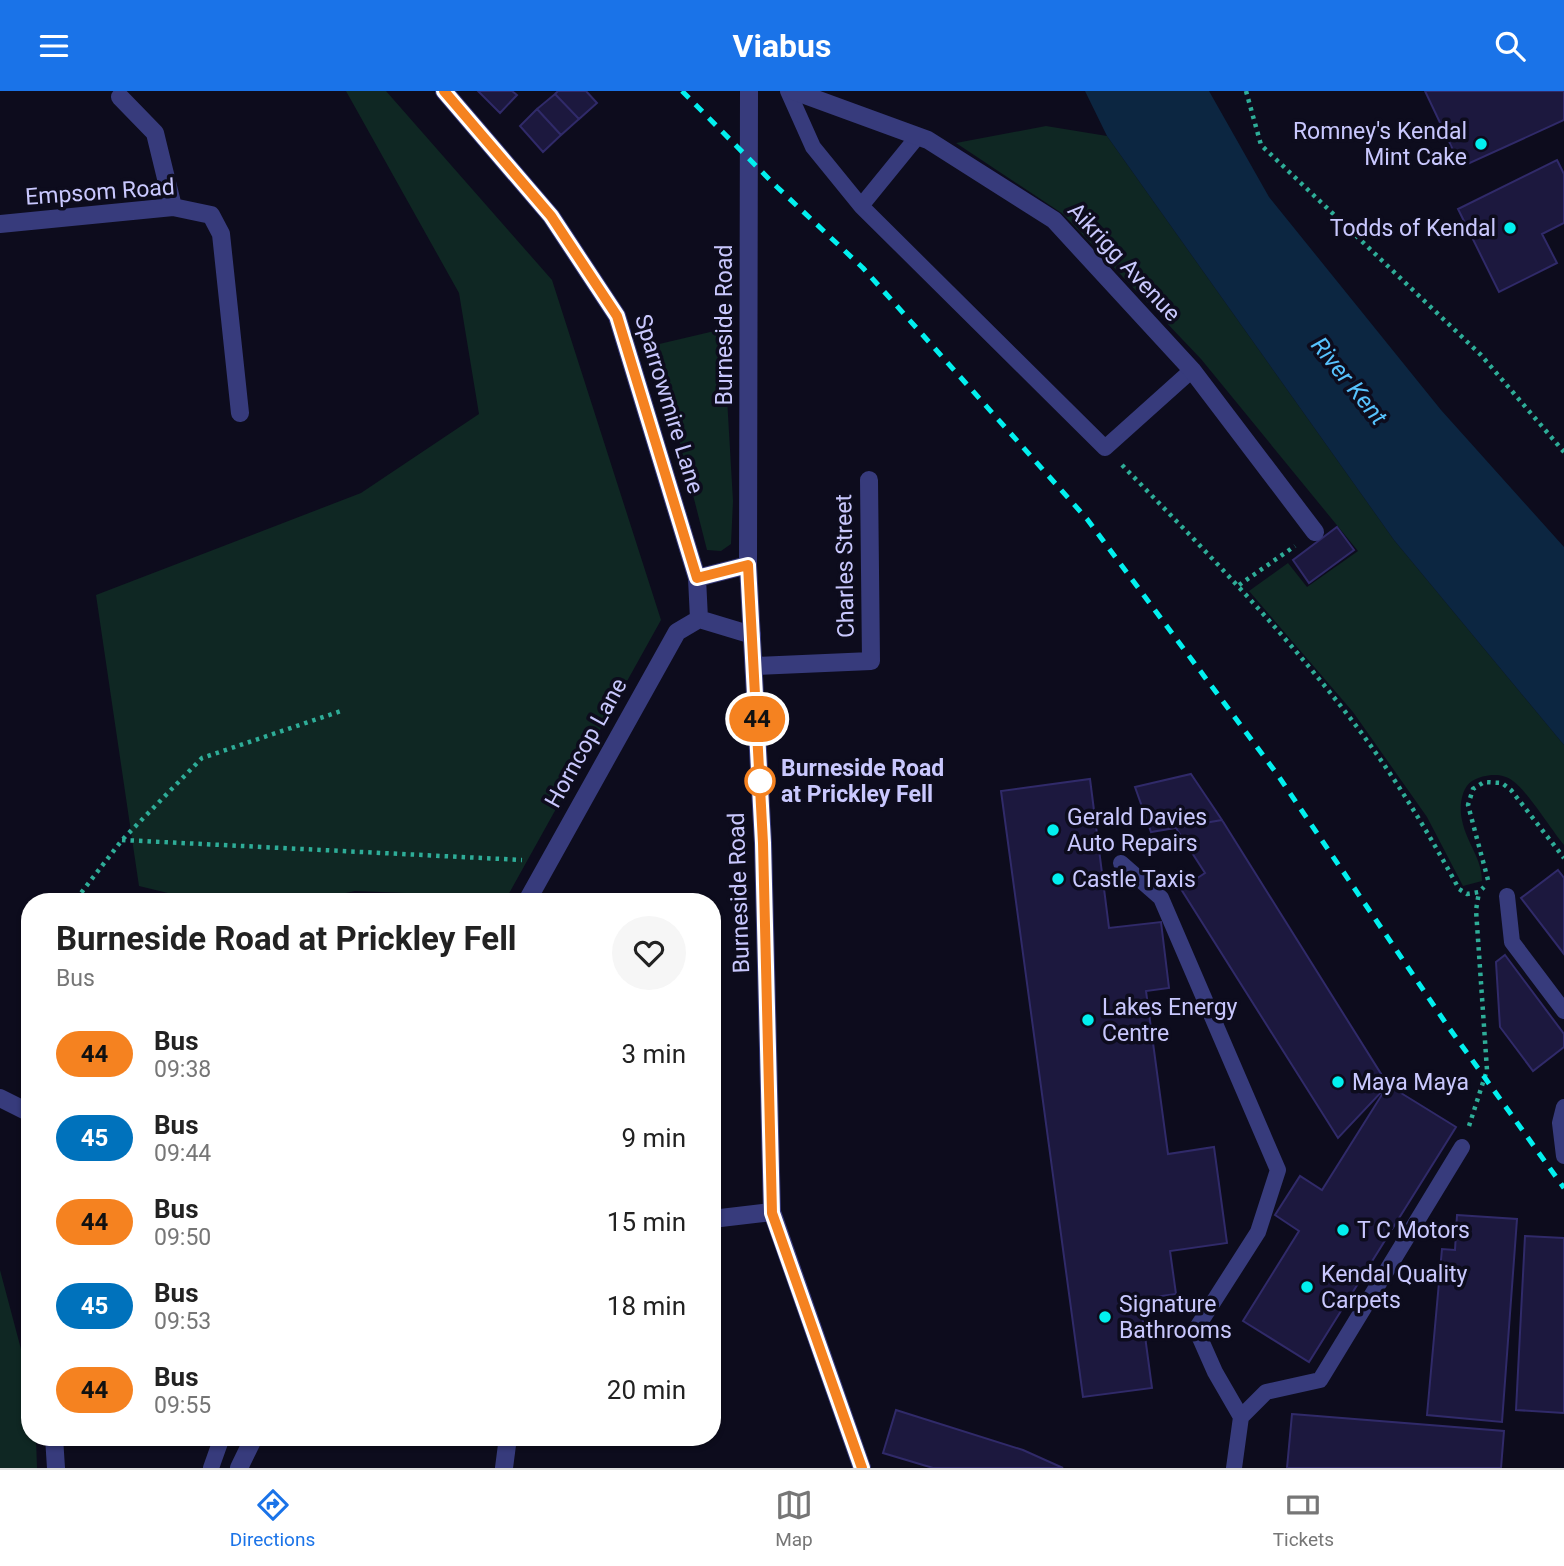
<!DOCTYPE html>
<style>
body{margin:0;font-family:Roboto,sans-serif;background:#f6f6f6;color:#222;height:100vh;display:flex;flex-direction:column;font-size:26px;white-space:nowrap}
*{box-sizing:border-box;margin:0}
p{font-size:23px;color:#767676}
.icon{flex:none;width:38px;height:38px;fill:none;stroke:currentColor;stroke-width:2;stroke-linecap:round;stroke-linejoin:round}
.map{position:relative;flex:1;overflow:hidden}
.sheet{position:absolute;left:21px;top:802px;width:700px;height:553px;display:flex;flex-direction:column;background:#fff;border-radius:28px;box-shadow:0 2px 5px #0004}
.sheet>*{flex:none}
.badge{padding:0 14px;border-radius:23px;font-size:24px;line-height:46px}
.map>.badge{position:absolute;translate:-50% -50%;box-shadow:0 0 0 4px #fff}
.round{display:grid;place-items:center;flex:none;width:74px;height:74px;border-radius:37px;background:#f6f6f6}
.head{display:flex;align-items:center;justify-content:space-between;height:119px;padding:0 35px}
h1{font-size:33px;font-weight:700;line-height:52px}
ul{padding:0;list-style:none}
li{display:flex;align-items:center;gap:21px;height:84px;padding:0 35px}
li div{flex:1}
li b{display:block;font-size:26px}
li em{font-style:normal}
li .badge{min-width:77px;font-weight:700;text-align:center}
header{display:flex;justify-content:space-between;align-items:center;height:91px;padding:0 35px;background:#1a73e8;color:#fff;font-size:32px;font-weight:700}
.tabs{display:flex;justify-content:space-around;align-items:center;height:98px;border-top:2px solid #e0e0e0;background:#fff;font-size:19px;color:#767676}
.tabs a{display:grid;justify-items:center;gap:4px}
.tabs .selected{color:#1a73e8}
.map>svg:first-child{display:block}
.green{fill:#0f2723}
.water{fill:#0c2641}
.building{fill:#1c183e;stroke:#302a69;stroke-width:2}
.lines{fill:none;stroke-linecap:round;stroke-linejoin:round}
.path{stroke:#2ead98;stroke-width:4.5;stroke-dasharray:3.5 5;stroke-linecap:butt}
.service{stroke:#373b7c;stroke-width:16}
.minor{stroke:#373b7c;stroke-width:18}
.tertiary{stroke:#373b7c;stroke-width:18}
.rail{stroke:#02f0ef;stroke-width:5;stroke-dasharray:10 9;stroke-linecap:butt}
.line-casing{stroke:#fff;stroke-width:16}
.line{stroke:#f58220;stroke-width:10}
.poi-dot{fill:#02f0ef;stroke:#0d0c1d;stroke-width:2.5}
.stop-dot{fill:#fff;stroke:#f58220;stroke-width:3.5}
.labels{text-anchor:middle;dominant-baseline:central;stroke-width:7;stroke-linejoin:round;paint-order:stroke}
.poi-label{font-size:23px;fill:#c9c8fe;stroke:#0d0c1d;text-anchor:start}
.street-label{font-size:23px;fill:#c9c8fe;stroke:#0d0c1d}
.stop-label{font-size:23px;font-weight:bold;fill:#c9c8fe;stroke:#0d0c1d;text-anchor:start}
.water-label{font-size:24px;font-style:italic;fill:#57c2fd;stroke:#0d0c1d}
</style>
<header><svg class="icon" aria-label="menu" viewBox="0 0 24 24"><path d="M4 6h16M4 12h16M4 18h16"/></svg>Viabus<svg class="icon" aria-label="search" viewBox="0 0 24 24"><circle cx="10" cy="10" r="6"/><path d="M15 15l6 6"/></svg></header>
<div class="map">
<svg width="1564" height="1377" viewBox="0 0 1564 1377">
<rect width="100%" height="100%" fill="#0d0c1d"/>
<path class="green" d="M346 0H386L552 189 661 529 507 806 355 800 308 810H201L139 795 96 504 361 402 479 323 459 202Z
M1046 35 1107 45 1394 449 1564 654V754C1551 738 1528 701 1513 690 1502 681 1484 683 1472 690 1461 697 1459 717 1462 729 1466 751 1482 767 1482 790L1463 795 1427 726 1353 621 1249 500 1288 472 1307 496 1358 460 1201 268 1063 123 956 52Z
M723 238 733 410 731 453 721 460 707 459 655 254Z
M0 1179 30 1292V1346H36L37 1377H0Z"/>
<path class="water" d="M1085 0H1209L1269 106 1441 319 1564 456V654L1394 449 1107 45Z"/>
<path class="building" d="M478 0H512L517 4 500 22Z
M558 0H586L597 12 579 28 555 3Z
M1425 0H1564V29L1461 76Z
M555 3 579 28 561 44 537 18Z
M537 18 561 44 543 61 520 35Z
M1557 69 1564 83V132L1542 143 1557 172 1499 201 1458 118Z
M1337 436 1354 459 1309 492 1293 469Z
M1191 683 1222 729 1151 741 1135 696Z
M1090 688 1109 837 1161 831 1169 897 1146 900 1168 1063 1214 1056 1227 1152 1170 1160 1176 1203 1140 1208 1152 1297 1083 1306 1001 700Z
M1222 729 1388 994 1338 1047 1181 798 1205 782 1176 737Z
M1558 779 1564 787V863L1521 807Z
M1505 864 1564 943V956L1533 980 1500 936 1496 871Z
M1388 994 1456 1036 1309 1271 1243 1230 1299 1140 1275 1124 1300 1085 1322 1099Z
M1457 1124 1517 1128 1502 1331 1427 1324 1442 1158 1455 1159Z
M1525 1145 1564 1147V1322L1516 1319Z
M896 1319 1023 1359 1063 1377H933L883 1362Z
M1292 1323 1504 1340 1501 1377H1287Z"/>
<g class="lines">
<path class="path" d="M1246 0 1261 54 1481 264 1564 361
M1122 374C1200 454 1278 534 1347 623 1390 678 1426 737 1459 798L1467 803 1479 801 1484 796
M1239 494 1295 455
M122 749 522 769
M1488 789 1468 714 1473 698 1484 691 1502 692 1511 699 1564 767
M80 810 81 802 122 749 202 667 341 620
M1469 1035 1487 979 1476 819 1479 801"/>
<path class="service" d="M788 0 813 56 861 115 1105 357 1192 279
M861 115 918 45
M1121 772 1161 807 1278 1079 1258 1141 1196 1238 1215 1281 1241 1326
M1507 805 1512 851 1564 920
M1564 1016 1560 1032 1564 1065
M211 1377 222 1346
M1234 1377 1241 1326 1266 1301 1320 1289 1462 1056"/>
<path class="minor" d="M444 0 551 125 617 225 697 487 699 528 752 544
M794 0 928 49 1054 129 1192 279 1315 441
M120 6 155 42 173 116
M0 133 173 116 211 124 221 143 240 322
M697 487 748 474
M754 575 871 570 869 389
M527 810 677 541 699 528
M0 1007 30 1022
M712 1128 772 1121
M54 1346 56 1377
M239 1377 254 1346
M504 1377 508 1346"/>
<path class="tertiary" d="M749 0 748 474 763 752 772 1121 862 1377"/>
<path class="rail" d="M682 0 777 96 863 177 1087 428 1277 683 1447 934 1564 1097"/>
</g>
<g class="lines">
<g class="line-casing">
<path id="line" d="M444 0 551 125 617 225 697 487 748 474 763 752 772 1122 862 1377"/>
</g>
<use href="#line" class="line"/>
</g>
<g class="poi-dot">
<circle cx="1481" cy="53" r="7"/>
<circle cx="1510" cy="137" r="7"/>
<circle cx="1053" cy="739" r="7"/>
<circle cx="1058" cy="788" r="7"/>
<circle cx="1088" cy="929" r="7"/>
<circle cx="1338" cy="991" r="7"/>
<circle cx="1343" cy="1139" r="7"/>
<circle cx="1307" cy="1196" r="7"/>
<circle cx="1105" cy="1226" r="7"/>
</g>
<circle class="stop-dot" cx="760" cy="690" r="14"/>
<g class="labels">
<g class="poi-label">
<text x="1467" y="40" text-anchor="end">Romney's Kendal<tspan x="1467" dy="26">Mint Cake</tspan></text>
<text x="1496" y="137" text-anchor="end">Todds of Kendal</text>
<text x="1067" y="726">Gerald Davies<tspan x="1067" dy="26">Auto Repairs</tspan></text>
<text x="1072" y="788">Castle Taxis</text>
<text x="1102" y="916">Lakes Energy<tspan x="1102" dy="26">Centre</tspan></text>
<text x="1352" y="991">Maya Maya</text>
<text x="1357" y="1139">T C Motors</text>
<text x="1321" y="1183">Kendal Quality<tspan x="1321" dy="26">Carpets</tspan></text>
<text x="1119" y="1213">Signature<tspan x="1119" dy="26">Bathrooms</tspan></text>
</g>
<g class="street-label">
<text transform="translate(100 101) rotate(-4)">Empsom Road</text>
<text transform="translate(1124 171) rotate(47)">Aikrigg Avenue</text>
<text transform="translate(724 234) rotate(-90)">Burneside Road</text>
<text transform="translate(669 313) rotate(73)">Sparrowmire Lane</text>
<text transform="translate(845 475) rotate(-91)">Charles Street</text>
<text transform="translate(586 652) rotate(-61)">Horncop Lane</text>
<text transform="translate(739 802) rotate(-92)">Burneside Road</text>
</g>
<g class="stop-label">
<text x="781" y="677">Burneside Road<tspan x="781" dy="26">at Prickley Fell</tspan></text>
</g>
<g class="water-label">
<text transform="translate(1349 290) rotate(51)">River Kent</text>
</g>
</g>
</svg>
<b class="badge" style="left:757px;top:628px;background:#f58220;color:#111">44</b>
<section class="sheet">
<div class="head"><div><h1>Burneside Road at Prickley Fell</h1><p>Bus</p></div><a class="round"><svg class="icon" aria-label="heart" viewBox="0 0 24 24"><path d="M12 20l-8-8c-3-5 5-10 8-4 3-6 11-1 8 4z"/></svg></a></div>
<ul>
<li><span class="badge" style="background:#f58220;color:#111">44</span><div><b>Bus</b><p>09:38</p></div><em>3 min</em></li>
<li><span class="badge" style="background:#0072bc;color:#fff">45</span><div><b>Bus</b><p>09:44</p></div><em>9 min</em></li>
<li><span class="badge" style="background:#f58220;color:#111">44</span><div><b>Bus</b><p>09:50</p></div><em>15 min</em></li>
<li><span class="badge" style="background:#0072bc;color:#fff">45</span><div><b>Bus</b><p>09:53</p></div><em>18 min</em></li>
<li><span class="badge" style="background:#f58220;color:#111">44</span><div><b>Bus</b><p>09:55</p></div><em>20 min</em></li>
</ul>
</section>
</div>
<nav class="tabs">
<a class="selected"><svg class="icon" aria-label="directions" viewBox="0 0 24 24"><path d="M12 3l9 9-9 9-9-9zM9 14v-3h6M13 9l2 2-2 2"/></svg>Directions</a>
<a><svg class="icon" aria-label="map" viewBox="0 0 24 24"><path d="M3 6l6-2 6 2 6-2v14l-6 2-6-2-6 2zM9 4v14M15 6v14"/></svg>Map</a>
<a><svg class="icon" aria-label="tickets" viewBox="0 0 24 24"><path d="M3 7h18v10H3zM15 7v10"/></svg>Tickets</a>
</nav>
